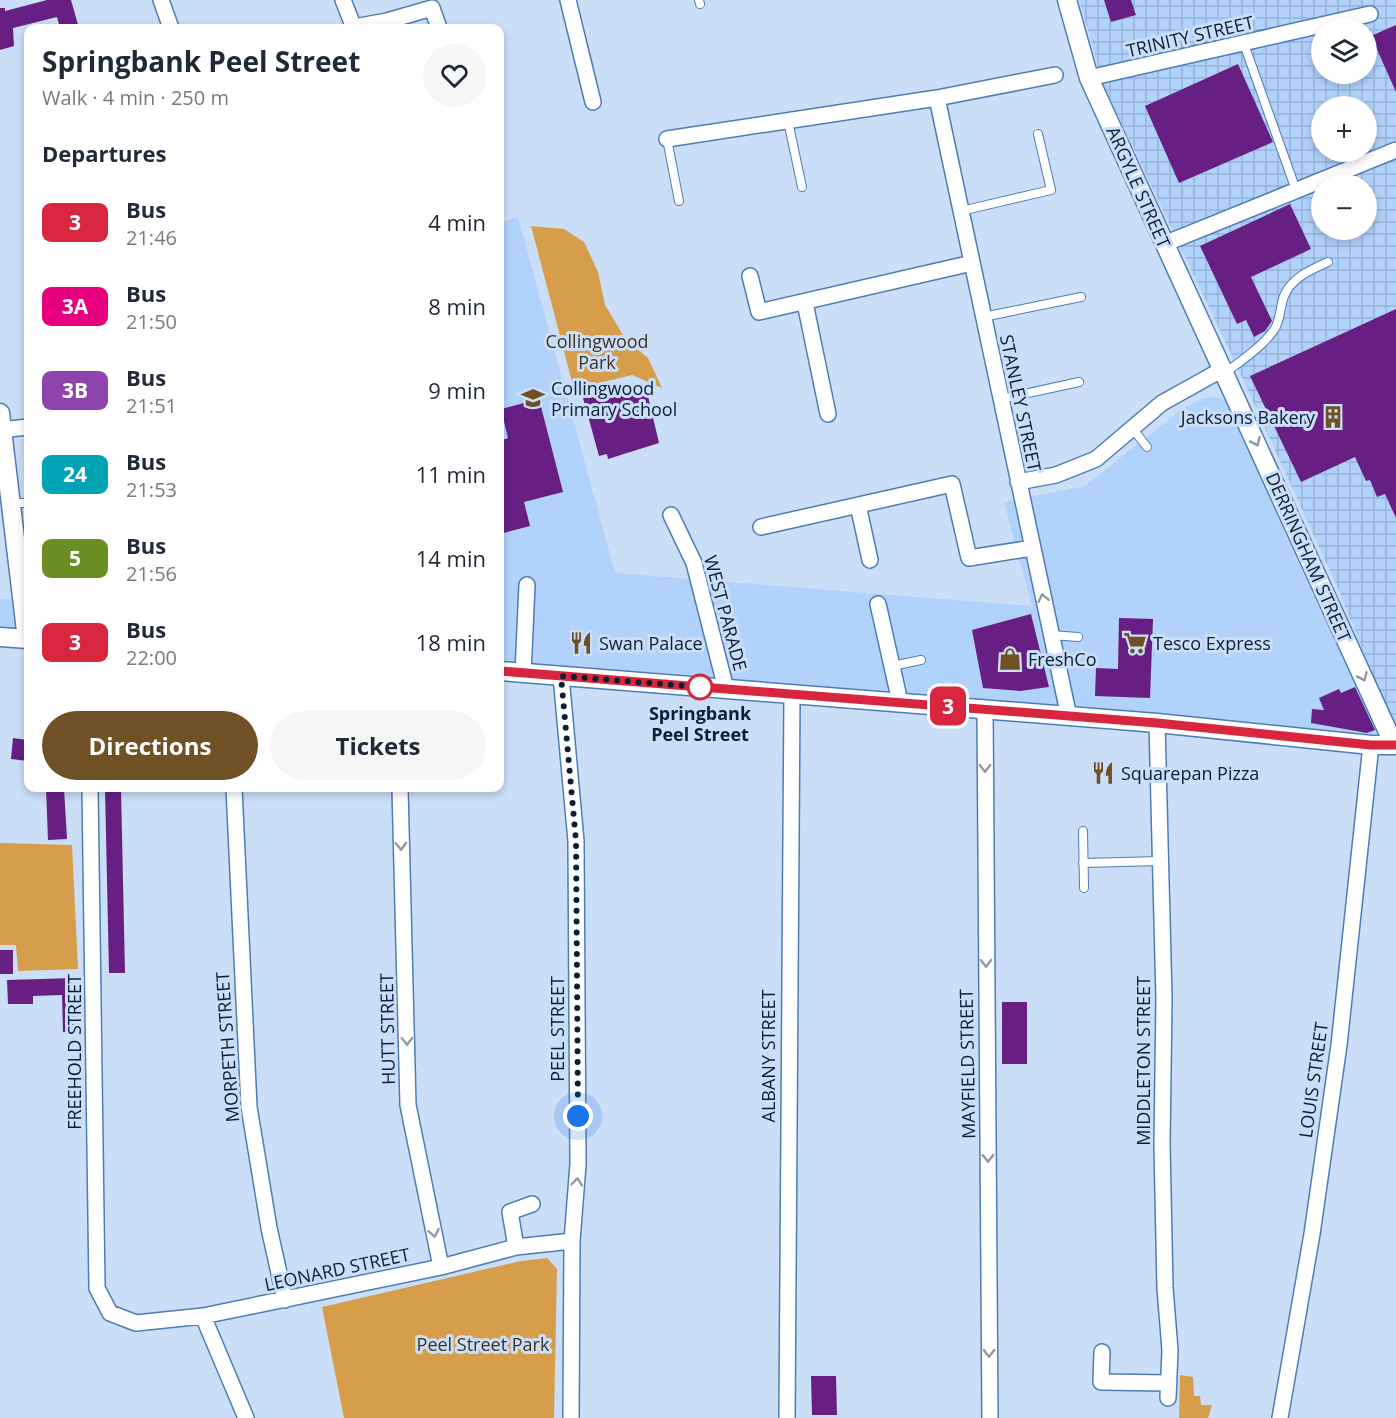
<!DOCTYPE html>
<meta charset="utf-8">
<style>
body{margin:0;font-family:"Open Sans",sans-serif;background:#f6f6f7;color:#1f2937;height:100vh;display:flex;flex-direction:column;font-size:22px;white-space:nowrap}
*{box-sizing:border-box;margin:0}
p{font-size:20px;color:#747a83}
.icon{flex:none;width:33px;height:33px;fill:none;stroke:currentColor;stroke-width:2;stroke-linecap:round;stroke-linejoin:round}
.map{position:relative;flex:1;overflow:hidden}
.sheet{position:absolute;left:24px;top:24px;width:480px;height:768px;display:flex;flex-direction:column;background:#fff;border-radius:12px;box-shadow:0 3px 9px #0003}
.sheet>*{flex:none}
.badge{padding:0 12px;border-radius:9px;font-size:21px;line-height:39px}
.controls{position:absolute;left:1311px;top:18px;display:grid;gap:12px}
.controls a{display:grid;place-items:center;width:66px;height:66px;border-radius:50%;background:#fff;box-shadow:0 3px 9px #0003;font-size:30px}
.you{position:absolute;width:30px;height:30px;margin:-15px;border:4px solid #fff;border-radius:50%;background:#1a73e8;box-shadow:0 0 0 9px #1a73e833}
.map>.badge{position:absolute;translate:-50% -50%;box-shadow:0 0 0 3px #fff}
h2{padding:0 18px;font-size:22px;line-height:54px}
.round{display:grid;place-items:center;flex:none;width:63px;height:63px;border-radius:32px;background:#f6f6f7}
.headline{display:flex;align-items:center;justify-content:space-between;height:102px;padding:0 18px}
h1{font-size:28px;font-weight:700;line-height:45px}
.cta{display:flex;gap:12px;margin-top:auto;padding:12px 18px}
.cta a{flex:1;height:69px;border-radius:36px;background:#705126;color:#fff;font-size:24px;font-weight:700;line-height:69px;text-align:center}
.cta a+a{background:#f6f6f7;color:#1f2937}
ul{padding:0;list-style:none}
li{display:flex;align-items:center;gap:18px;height:84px;padding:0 18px}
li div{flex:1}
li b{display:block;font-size:22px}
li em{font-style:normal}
li .badge{min-width:66px;font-weight:700;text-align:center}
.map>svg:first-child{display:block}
.built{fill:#b1d2fb}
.industrial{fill:url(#industrial-grid);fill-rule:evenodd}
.green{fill:#d69d4a}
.building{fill:#671f84}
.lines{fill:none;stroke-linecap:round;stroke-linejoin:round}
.service-casing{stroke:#4d7db6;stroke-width:10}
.minor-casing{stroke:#4d7db6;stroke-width:18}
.tertiary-casing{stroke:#4d7db6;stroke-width:21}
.service{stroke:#fff;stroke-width:8}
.minor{stroke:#fff;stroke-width:15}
.tertiary{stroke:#fff;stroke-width:18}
.oneway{stroke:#919aa4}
.line-casing{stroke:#fff;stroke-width:14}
.line{stroke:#d7263d;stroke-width:9}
.walk{stroke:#0a1e34;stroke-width:6;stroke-dasharray:0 10.8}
.stop-dot{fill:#fff;stroke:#d7263d;stroke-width:3}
.labels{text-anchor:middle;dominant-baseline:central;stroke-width:6;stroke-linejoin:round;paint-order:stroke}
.street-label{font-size:18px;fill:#0a1e34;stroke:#cadef7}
.park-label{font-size:18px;fill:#41321e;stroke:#cadef7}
.poi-label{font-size:18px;fill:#0a1e34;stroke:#cadef7;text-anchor:start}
.stop-label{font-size:18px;font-weight:bold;fill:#0a1e34;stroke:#cadef7}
</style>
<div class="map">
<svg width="1396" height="1418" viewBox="0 0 1396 1418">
<defs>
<pattern id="industrial-grid" width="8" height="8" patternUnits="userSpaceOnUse" patternTransform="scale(1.5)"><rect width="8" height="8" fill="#b1d2fb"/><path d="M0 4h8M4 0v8" fill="none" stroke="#97b4d8"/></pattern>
</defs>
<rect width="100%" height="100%" fill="#cadef7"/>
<path class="built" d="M518 217 615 573 1032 606 1004 502 1085 486 1181 410 1203 398 1217 397 1225 400 1298 563 1344 660 1354 671 1381 731 1366 737 1075 707 732 680 500 668V223Z
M28 598V634L0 631V599Z"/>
<path class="industrial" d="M1079 0H1396V733L1339 591 1235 362 1104 86ZM1322 28H1366V74H1322ZM1322 106H1366V152H1322ZM1322 184H1366V230H1322Z"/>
<path class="green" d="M531 226 564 229 584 242 598 272 605 305 626 340 648 358 662 388 632 375 574 389Z
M0 843 72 845 78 969 18 971 16 945H0Z
M547 1258 557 1269 554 1418H344L322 1307 521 1261Z
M1180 1375 1193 1377 1194 1396H1200L1201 1405H1212L1208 1418H1179Z"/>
<path class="building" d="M47 0H71L79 28H60L57 17 13 28 14 46 0 50V8H5V11Z
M1104 0H1131L1136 15 1111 22Z
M1396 25V92L1371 36Z
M1238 64 1273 142 1179 183 1145 106Z
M1290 204 1311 249 1251 277 1272 321 1265 331 1254 337 1246 320 1237 324 1200 246Z
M1396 309V518L1385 494 1377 497 1370 480 1366 481 1355 457 1301 482 1250 376Z
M641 384 643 393 647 392 659 443 608 459 607 454 599 456 583 398 631 385V387Z
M539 399 563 492 524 502 530 526 500 534V441L508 438 501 409Z
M1031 614 1049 687 1020 691 983 688 972 630Z
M1119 618 1153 619 1150 698 1095 696 1096 668 1118 669Z
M1355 687 1375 730 1367 733 1311 723 1312 709 1324 710 1319 698 1339 689 1341 693Z
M13 738 28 740V761L11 759Z
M46 788H64L67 839 48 840Z
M105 788H121L125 973H109Z
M0 950H13V974H0Z
M74 978 76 1032H63L62 995 33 996V1004H8L7 980Z
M1002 1002H1027V1064H1002Z
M811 1376H836L837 1415H812Z"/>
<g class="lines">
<g class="service-casing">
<path id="service" d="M699 0 700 4
M1244 44 1296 190
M788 121 802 187
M667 139 679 201
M961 211 1051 190 1038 134
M983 317 1081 297
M1225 373C1242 360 1261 348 1274 330 1280 322 1280 309 1283 299 1289 279 1310 270 1328 262
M1001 399 1079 382
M1132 428 1147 447
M12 503H28
M1051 635 1078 637
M892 666 921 660
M1083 831 1084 888
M1083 863 1161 861"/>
</g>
<g class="minor-casing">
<path id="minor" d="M161 0 171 28
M343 0 354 28
M568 0 593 102
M354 27 387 21 432 8 439 28
M1089 78 1370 14
M937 98 1055 75
M667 139 937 98 1069 717
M1164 244 1396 150
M750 276 759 312 972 263
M805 303 828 414
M0 430 28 427
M1018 482 1056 475 1096 459 1162 403 1223 369
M858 505 870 560
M671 515 694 563 726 689
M761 527 952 484 969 558 1032 548
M878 604 900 702
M523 673 527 585
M561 676 576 841 578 1164 572 1241 571 1418
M985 709 990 1418
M1157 723 1164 999 1162 1145 1165 1288 1170 1350 1168 1398
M90 788 97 1288 110 1313 136 1323 203 1316 441 1267 516 1247 572 1241
M234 788 249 1107 269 1228 285 1300
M400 788 408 1105 441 1267
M516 1247 510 1212 532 1204
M203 1316 246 1418
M1102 1352 1101 1382 1169 1383
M787 1418 792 694
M1280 1418 1312 1234 1339 1045 1371 745"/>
</g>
<g class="tertiary-casing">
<path id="tertiary" d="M1067 0 1089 78 1394 745
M0 413 27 639
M0 637 28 639
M500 671 1157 723 1371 745H1396"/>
</g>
<use href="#service" class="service"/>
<use href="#minor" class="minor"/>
<use href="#tertiary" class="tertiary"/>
</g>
<defs><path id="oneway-chevron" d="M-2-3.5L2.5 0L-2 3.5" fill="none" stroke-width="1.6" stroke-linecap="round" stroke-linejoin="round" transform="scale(1.5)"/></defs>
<g class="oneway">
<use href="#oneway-chevron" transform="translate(1256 442) rotate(66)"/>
<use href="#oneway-chevron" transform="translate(1043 598) rotate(-102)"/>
<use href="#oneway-chevron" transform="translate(1363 677) rotate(66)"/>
<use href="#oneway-chevron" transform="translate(985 768) rotate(90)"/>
<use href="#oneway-chevron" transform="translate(401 846) rotate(88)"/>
<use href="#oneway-chevron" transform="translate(986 963) rotate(90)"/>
<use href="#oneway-chevron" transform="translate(407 1041) rotate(89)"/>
<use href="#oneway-chevron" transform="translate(988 1158) rotate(89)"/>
<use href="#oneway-chevron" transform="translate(577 1182) rotate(-85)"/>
<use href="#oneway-chevron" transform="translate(434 1233) rotate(79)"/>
<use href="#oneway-chevron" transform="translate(989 1353) rotate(90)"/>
</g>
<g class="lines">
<g class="line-casing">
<path id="line" d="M500 671 1157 723 1371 745H1396"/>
</g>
<use href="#line" class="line"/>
<path class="walk" d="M578 1116 576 841 561 676 700 687"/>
</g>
<defs>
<g id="school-bare" transform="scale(1.8)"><path d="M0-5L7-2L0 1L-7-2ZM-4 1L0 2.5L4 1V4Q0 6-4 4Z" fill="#705126" stroke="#cadef7" stroke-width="2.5" paint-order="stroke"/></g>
<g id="building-bare" transform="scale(1.8)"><path d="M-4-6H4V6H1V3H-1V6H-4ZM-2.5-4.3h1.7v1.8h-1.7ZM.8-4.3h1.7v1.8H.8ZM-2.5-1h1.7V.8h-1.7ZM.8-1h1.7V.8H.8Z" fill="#705126" stroke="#cadef7" stroke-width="2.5" paint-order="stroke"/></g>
<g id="restaurant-bare" transform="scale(1.8)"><path d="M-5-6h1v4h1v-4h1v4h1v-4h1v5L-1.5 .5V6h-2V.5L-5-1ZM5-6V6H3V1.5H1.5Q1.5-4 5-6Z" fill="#705126" stroke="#cadef7" stroke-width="2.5" paint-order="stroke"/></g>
<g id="supermarket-bare" transform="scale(1.8)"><path d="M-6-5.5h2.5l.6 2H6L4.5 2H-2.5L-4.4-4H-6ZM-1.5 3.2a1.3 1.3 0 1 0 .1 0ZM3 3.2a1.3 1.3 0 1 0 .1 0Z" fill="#705126" stroke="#cadef7" stroke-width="2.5" paint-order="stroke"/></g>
<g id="shop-bare" transform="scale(1.8)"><path d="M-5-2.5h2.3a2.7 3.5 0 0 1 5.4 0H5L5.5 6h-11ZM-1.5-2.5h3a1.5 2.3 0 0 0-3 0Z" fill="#705126" stroke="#cadef7" stroke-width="2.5" paint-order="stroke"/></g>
</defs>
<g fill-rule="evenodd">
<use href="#school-bare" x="533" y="398"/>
<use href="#building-bare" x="1333" y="417"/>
<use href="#restaurant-bare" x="581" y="643"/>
<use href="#supermarket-bare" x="1135" y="643"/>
<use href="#shop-bare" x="1010" y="659"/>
<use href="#restaurant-bare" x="1103" y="773"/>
</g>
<circle class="stop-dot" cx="700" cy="687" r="12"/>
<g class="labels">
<g class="street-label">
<text transform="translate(1190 36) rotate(-13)">TRINITY STREET</text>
<text transform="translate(1139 187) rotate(66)">ARGYLE STREET</text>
<text transform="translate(1021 403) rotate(78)">STANLEY STREET</text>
<text transform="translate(1309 557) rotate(66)">DERRINGHAM STREET</text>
<text transform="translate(726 613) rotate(75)">WEST PARADE</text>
<text transform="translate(387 1029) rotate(-91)">HUTT STREET</text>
<text transform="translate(557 1029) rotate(-90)">PEEL STREET</text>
<text transform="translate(227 1047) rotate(-94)">MORPETH STREET</text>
<text transform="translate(74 1052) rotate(-90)">FREEHOLD STREET</text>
<text transform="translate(768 1056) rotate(-90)">ALBANY STREET</text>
<text transform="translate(1143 1061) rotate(-90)">MIDDLETON STREET</text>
<text transform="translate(967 1064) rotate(-91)">MAYFIELD STREET</text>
<text transform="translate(1313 1080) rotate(-82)">LOUIS STREET</text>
<text transform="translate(337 1269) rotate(-12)">LEONARD STREET</text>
</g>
<g class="park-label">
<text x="597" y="341">Collingwood<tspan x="597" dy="21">Park</tspan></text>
<text x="483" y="1344">Peel Street Park</text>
</g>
<g class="poi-label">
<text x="551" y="388">Collingwood<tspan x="551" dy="21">Primary School</tspan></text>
<text x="1315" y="417" text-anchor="end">Jacksons Bakery</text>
<text x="599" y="643">Swan Palace</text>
<text x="1153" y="643">Tesco Express</text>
<text x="1028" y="659">FreshCo</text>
<text x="1121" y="773">Squarepan Pizza</text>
</g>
<g class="stop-label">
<text x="700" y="713">Springbank<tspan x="700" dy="21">Peel Street</tspan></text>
</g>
</g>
</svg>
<div class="controls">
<a><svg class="icon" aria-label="layers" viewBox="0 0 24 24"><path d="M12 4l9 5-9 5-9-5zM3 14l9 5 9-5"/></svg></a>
<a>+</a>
<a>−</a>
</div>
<div class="you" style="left:578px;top:1116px"></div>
<b class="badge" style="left:948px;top:706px;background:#d7263d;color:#fff">3</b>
<section class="sheet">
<div class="headline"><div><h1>Springbank Peel Street</h1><p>Walk · 4 min · 250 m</p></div><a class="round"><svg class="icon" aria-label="heart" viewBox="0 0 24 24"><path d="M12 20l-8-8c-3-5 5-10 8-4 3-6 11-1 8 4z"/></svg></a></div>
<h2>Departures</h2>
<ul>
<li><span class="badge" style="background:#d7263d;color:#fff">3</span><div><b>Bus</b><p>21:46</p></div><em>4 min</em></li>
<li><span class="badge" style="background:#e6007e;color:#fff">3A</span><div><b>Bus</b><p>21:50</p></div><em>8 min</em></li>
<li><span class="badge" style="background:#8e44ad;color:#fff">3B</span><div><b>Bus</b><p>21:51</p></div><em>9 min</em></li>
<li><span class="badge" style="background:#00a3b4;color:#fff">24</span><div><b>Bus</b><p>21:53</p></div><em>11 min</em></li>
<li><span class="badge" style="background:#6b8e23;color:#fff">5</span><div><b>Bus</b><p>21:56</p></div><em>14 min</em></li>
<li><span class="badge" style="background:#d7263d;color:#fff">3</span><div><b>Bus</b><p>22:00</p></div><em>18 min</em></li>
</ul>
<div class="cta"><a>Directions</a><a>Tickets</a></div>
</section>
</div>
